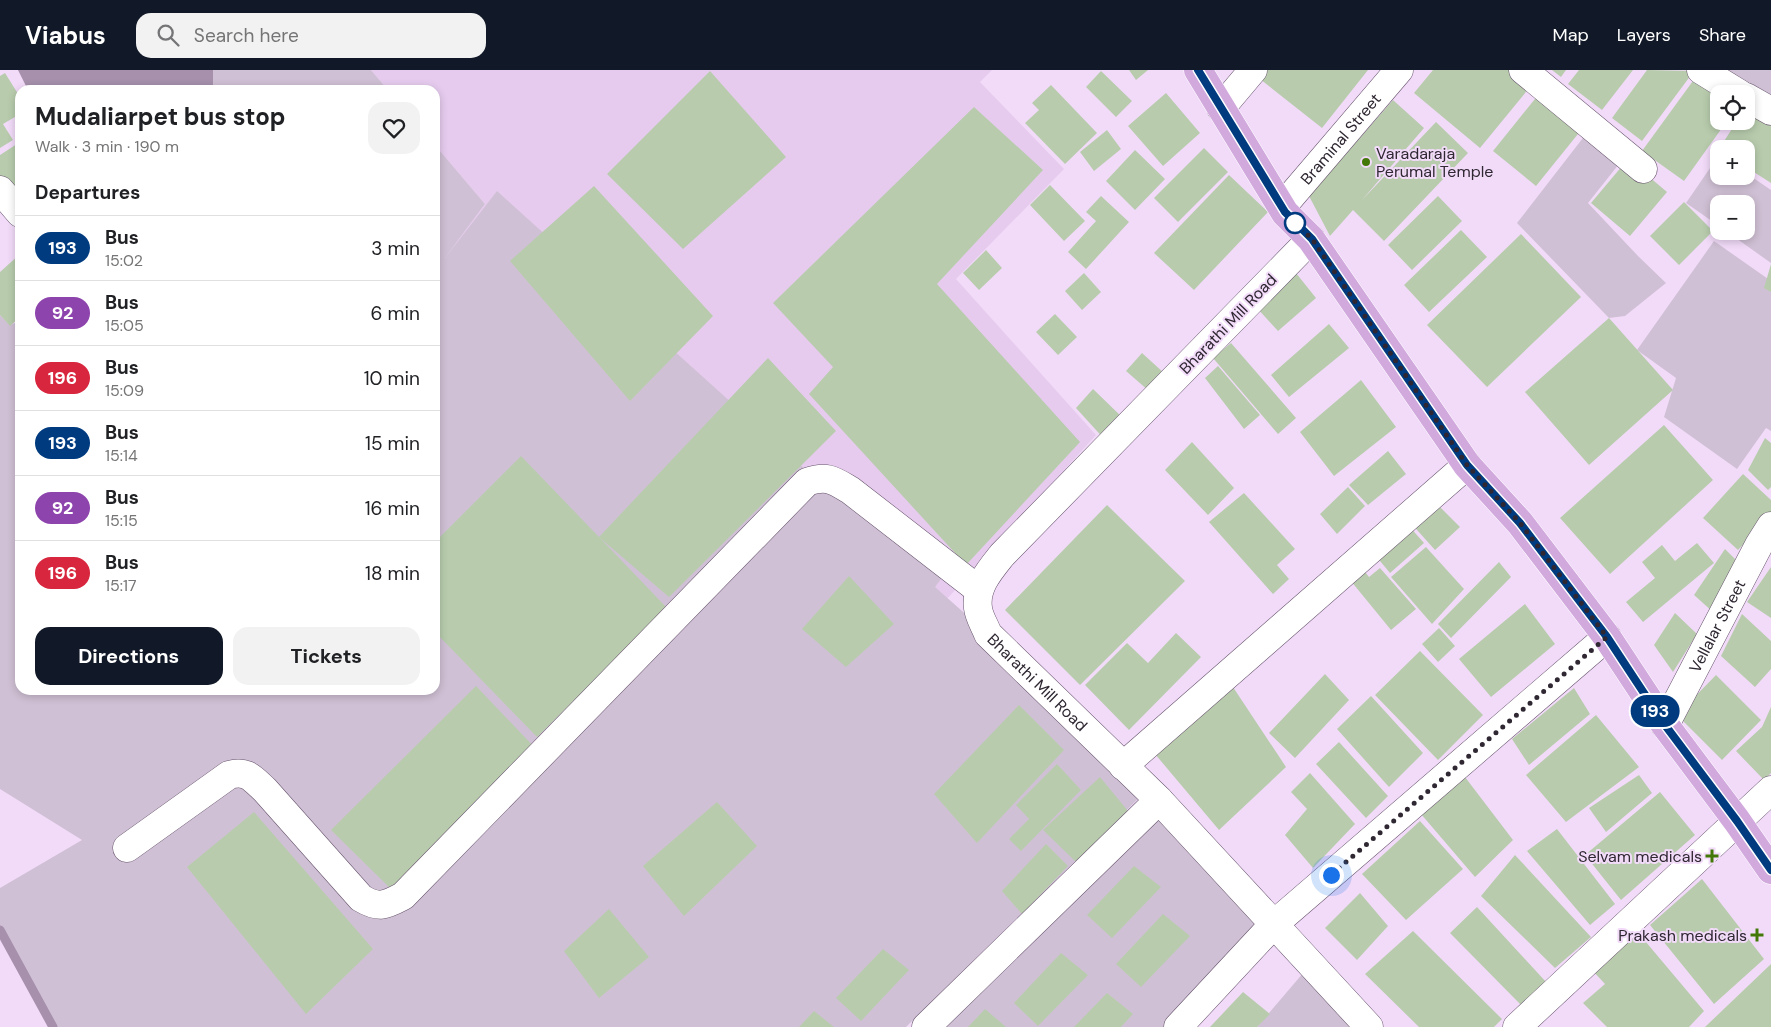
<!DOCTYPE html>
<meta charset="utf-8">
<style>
body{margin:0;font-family:"DM Sans",sans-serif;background:#f2f2f2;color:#202124;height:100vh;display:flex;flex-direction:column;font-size:19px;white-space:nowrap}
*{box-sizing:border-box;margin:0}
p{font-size:16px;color:#757577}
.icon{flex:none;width:28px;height:28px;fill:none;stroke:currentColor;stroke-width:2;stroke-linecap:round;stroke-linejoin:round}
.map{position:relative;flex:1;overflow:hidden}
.sheet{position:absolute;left:15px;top:15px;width:425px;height:610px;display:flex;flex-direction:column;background:#fff;border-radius:15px;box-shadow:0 2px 8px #0003}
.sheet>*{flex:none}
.badge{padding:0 10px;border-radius:16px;font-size:18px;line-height:32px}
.fabs{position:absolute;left:1710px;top:15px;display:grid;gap:10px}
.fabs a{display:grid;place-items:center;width:45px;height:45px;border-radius:10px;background:#fff;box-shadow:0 2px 8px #0003;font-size:25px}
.you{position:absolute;width:25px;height:25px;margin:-12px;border:4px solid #fff;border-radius:50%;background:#1a73e8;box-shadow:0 0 0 8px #1a73e833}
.map>.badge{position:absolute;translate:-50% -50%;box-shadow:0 0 0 2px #fff}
h2{padding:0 20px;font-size:19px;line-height:45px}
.round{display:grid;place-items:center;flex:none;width:52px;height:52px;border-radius:15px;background:#f2f2f2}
.headline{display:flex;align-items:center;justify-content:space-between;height:85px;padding:0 20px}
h1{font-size:24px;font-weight:700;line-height:38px}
.cta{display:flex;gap:10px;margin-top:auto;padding:10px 20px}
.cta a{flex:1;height:58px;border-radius:15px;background:#111827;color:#fff;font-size:20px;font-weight:700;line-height:58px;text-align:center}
.cta a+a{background:#f2f2f2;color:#202124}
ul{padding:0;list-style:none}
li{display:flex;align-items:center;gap:15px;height:65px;padding:0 20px;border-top:1px solid #e0e0e0}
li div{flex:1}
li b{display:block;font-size:19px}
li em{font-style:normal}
li .badge{min-width:55px;font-weight:700;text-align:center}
header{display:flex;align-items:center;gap:30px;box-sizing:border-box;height:70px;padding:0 25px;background:#111827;color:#fff}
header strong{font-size:24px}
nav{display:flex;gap:28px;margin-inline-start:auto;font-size:18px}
.search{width:350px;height:45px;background:#f2f2f2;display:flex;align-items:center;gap:12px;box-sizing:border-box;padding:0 18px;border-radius:15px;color:#757577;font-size:19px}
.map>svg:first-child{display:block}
.built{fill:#e6cbee}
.green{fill:#d0c0d5}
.water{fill:#a690ac}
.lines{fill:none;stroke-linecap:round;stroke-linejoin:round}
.stream{stroke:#a690ac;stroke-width:9}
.building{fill:#b8ccad}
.minor-casing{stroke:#66536c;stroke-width:29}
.major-casing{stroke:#fff;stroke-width:29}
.minor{stroke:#fff;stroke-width:28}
.major{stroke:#d1a9dd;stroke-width:28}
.line-casing{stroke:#fff;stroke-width:11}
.line{stroke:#003b80;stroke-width:8}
.walk{stroke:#2f2732;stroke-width:5;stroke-dasharray:0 9}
.poi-dot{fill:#437808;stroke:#f2dbf9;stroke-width:2}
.stop-dot{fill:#fff;stroke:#003b80;stroke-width:2.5}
.labels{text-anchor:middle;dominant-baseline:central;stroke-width:4;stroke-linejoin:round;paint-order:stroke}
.street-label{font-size:16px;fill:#2f2732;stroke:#f2dbf9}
.poi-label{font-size:16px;fill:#2f2732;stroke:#f2dbf9;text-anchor:end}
</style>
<header>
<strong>Viabus</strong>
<div class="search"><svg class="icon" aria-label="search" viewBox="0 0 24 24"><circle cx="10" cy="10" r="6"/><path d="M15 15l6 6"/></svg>Search here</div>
<nav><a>Map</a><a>Layers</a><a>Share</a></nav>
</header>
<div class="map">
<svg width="1771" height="957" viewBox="0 0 1771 957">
<rect width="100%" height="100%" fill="#f2dbf9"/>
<path class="built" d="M371 0H992L980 12 1064 99 956 209 1096 365 907 573 919 846 435 620V202L485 134 435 75V20H388Z"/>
<path class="green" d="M213 0H371L388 20H213Z
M1722 0H1771V41Z
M1586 64 1619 94 1588 133 1638 186 1666 213 1625 246 1609 248 1517 153Z
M435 75 485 134 445 188 497 121 816 409 950 497 935 517 988 564 1138 729 906 957H53L0 860V818L82 770 0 719V245L10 255 20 251V620H435Z
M1719 85V106H1746V103L1771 120V193L1726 161H1746V134H1719V156L1686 133Z
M1714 171 1771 211V361L1766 358 1737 399 1664 347 1676 308 1637 280Z
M1159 730 1268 849 1165 957H937Z
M1304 902 1353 957H1257Z"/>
<path class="water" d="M18 0H213V20H28Z"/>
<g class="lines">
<path class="stream" d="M0 860 53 957"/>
</g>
<path class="building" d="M1129 0H1148L1136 10Z
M1268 0H1368L1322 58 1260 9Z
M1433 0H1510L1530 17 1480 78 1414 23Z
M1552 0H1566L1561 7Z
M1579 0H1633L1602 40 1568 14Z
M1647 0 1694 1 1642 71 1612 48Z
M710 1 786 87 683 179 607 104Z
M1101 1 1132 31 1116 47 1086 17Z
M5 3 20 27V44L3 54 13 70 0 78V6Z
M1698 4 1719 24V51H1727L1684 111 1642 81Z
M1051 15 1097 63 1065 94 1025 53 1039 40 1032 33Z
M1166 23 1200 63 1163 96 1128 56Z
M1539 24 1582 59 1536 116 1493 81Z
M1393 30 1424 58 1362 130 1436 52 1468 83 1384 171 1353 140 1330 166 1309 126Z
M974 37 1043 100 937 214 1080 372 966 495 809 324 833 297 773 233Z
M1746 37 1771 51V113L1746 97V79H1719L1737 51H1746Z
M1107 60 1121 79 1094 101 1080 82Z
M20 72V123L0 110V85Z
M1204 78 1228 102 1178 152 1154 128Z
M1135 80 1165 109 1135 140 1106 111Z
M1628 89 1667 122 1630 166 1591 133Z
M1229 105 1268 142 1194 220 1154 183Z
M1050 115 1085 151 1064 171 1030 135Z
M594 116 713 246 630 331 510 191Z
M1101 126 1129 152 1086 199 1068 182 1096 151 1086 142Z
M1438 126 1462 151 1412 200 1388 175Z
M1684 132 1713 161 1679 195 1650 166Z
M1461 160 1487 187 1429 242 1404 215Z
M1521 164 1581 227 1487 317 1427 255Z
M986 180 1002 198 979 220 963 203Z
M20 184V247L10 256 0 245V202Z
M1771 194V222L1764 218Z
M1084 203 1101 222 1082 240 1065 221Z
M1296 203 1316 228 1278 261 1257 238Z
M1055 244 1077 267 1058 285 1036 262Z
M1609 248 1673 320 1589 395 1525 322Z
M1329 254 1349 278 1289 327 1271 305Z
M1231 273 1296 348 1278 364 1213 288Z
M1142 283 1164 303 1149 321 1126 301Z
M768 288 836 361 669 527 600 468 667 538 537 667 435 562V472L521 386 599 467Z
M1218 296 1260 345 1244 359 1205 308Z
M1361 310 1396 357 1334 406 1300 362Z
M1093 319 1123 348 1106 371 1076 338Z
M1664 355 1713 410 1610 504 1560 448Z
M1765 368 1771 373V417L1768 420 1748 400Z
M1192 372 1234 418 1208 445 1165 400Z
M1388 381 1406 404 1368 435 1349 415Z
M1743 404 1771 430V445L1738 480 1703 448Z
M1348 417 1365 436 1337 464 1320 444Z
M1244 423 1295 479 1277 495 1289 509 1273 524 1209 452Z
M1433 430 1460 457 1435 480 1409 451Z
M1107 435 1185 511 1080 615 1005 540Z
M1408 455 1424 473 1390 503 1375 485Z
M1697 473 1714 493 1643 552 1626 532 1655 508 1642 492 1662 475 1675 491Z
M1426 477 1464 519 1432 554 1391 507Z
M1725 479 1741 495 1713 542 1694 525Z
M1499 492 1511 507 1451 568 1438 554Z
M1358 493 1369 507 1380 498 1416 539 1391 560 1346 505Z
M1771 497V548L1747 532Z
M849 506 894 554 846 597 802 559Z
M1525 534 1555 574 1491 627 1459 589Z
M1675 543 1697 564 1673 602 1654 575Z
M1742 544 1771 571V599L1755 617 1721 586Z
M1439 558 1455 576 1438 592 1422 574Z
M1176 563 1201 587 1129 660 1085 615 1127 573 1148 593Z
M1420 581 1483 645 1438 690 1375 625Z
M1325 604 1349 630 1295 688 1269 663Z
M1716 605 1761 650 1722 690 1677 645Z
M1229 611 1286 697 1219 760 1155 684Z
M476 616 537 680 394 822 331 760Z
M1574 618 1590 644 1529 695 1512 669Z
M1371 626 1423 683 1389 717 1337 659Z
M1019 635 1064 680 977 773 934 724Z
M1771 637V703L1764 710 1736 681 1762 657Z
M1596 645 1639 697 1566 752 1526 705Z
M1339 672 1388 726 1366 748 1316 694Z
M1057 694 1081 720 1021 781 1009 769 1029 749 1016 735Z
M1310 703 1355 754 1313 798 1285 765 1307 739 1291 722Z
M1639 705 1652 723 1606 762 1589 738Z
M1100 707 1128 741 1076 792 1043 760Z
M1465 707 1513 770 1475 807 1421 744Z
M1660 722 1695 765 1621 830 1585 785Z
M717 732 757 776 684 846 643 796Z
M254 742 373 879 306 944 187 797Z
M1420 751 1463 799 1406 850 1362 804Z
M1557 759 1615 834 1590 855 1527 781Z
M1046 774 1068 796 1022 844 1002 821Z
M1515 785 1591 867 1555 898 1481 826Z
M1134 796 1161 817 1112 868 1087 845Z
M1702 809 1764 889 1714 934 1650 855Z
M1360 823 1388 856 1357 890 1325 858Z
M1477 837 1547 913 1521 935 1450 863Z
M609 839 649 887 599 928 564 881Z
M1163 844 1190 866 1141 917 1116 894Z
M1635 859 1704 941 1689 957H1607L1583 933 1605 914 1592 900Z
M1413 861 1502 949 1494 957H1419L1365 904Z
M883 879 909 900 861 951 836 928Z
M1061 883 1088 905 1038 956 1014 933Z
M1771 894V957H1705Z
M1243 922 1270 944 1257 957H1210Z
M1107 923 1133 944 1121 957H1074Z
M985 939 1006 957H968Z
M814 941 834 957H799Z"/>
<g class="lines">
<g class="minor-casing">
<g id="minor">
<path d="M1523 0 1643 99"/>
<path d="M1701 0 1740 24"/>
<path d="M1746 27 1771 41"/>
<path d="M1221 38 1253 0"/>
<path d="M0 120 20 143"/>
<path id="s1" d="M1282 137 1399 0"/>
<path id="s2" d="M1311 169 1002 485C990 500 975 517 978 538 979 547 985 556 988 564L1159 730 1369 957"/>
<path id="s3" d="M1665 655 1759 475 1771 456"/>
<path d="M1123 696 1467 395"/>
<path d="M127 778 229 705C247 700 252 708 265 720L361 828C379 839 386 835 403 826L807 412C827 405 833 410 850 420L979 520"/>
<path d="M926 957 1159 730"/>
<path d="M1178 957 1273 855 1607 567"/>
<path d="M1517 957 1771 720"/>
</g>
</g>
<g class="major-casing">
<path id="major" d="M1198 0 1285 143 1311 169 1467 395 1520 453 1607 567 1665 655 1737 751 1771 800"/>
</g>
<use href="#minor" class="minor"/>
<use href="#major" class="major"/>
</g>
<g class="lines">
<g class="line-casing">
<path id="line" d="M1198 0 1285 142 1312 169 1467 395 1520 453 1607 567 1665 655 1737 751 1771 800"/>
</g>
<use href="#line" class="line"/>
<path class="walk" d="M1295 153 1312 169 1467 395 1520 453 1607 567 1331 805"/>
</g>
<g class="poi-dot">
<circle cx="1366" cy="92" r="5"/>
<path d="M1709.5 778.5h5v5h5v5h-5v5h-5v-5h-5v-5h5z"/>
<path d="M1754.5 857.5h5v5h5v5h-5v5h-5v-5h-5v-5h5z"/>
</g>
<circle class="stop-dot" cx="1295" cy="153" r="10"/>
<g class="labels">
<g class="street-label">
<text stroke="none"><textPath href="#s1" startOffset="90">Braminal Street</textPath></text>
<text transform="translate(1228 254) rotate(-46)">Bharathi Mill Road</text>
<text stroke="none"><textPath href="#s3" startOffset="112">Vellalar Street</textPath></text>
<text stroke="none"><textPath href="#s2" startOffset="599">Bharathi Mill Road</textPath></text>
</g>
<g class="poi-label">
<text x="1376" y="83" text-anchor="start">Varadaraja<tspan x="1376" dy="18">Perumal Temple</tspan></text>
<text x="1702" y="786">Selvam medicals</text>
<text x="1747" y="865">Prakash medicals</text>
</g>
</g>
</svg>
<div class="fabs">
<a><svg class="icon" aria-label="locate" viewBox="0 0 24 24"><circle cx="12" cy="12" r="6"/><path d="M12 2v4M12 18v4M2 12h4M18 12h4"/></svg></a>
<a>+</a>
<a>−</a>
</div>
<div class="you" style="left:1331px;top:805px"></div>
<b class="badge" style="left:1655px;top:641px;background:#003b80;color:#fff">193</b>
<section class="sheet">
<div class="headline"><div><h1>Mudaliarpet bus stop</h1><p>Walk · 3 min · 190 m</p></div><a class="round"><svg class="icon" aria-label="heart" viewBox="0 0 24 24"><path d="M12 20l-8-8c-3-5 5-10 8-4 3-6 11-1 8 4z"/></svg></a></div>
<h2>Departures</h2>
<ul>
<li><span class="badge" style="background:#003b80;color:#fff">193</span><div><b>Bus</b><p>15:02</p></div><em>3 min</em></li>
<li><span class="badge" style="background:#8e44ad;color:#fff">92</span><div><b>Bus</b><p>15:05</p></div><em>6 min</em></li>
<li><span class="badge" style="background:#d7263d;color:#fff">196</span><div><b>Bus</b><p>15:09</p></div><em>10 min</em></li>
<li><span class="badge" style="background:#003b80;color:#fff">193</span><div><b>Bus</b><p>15:14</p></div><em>15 min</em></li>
<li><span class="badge" style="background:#8e44ad;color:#fff">92</span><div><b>Bus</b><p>15:15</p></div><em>16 min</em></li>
<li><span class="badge" style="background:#d7263d;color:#fff">196</span><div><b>Bus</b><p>15:17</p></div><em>18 min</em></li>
</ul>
<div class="cta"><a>Directions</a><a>Tickets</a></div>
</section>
</div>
